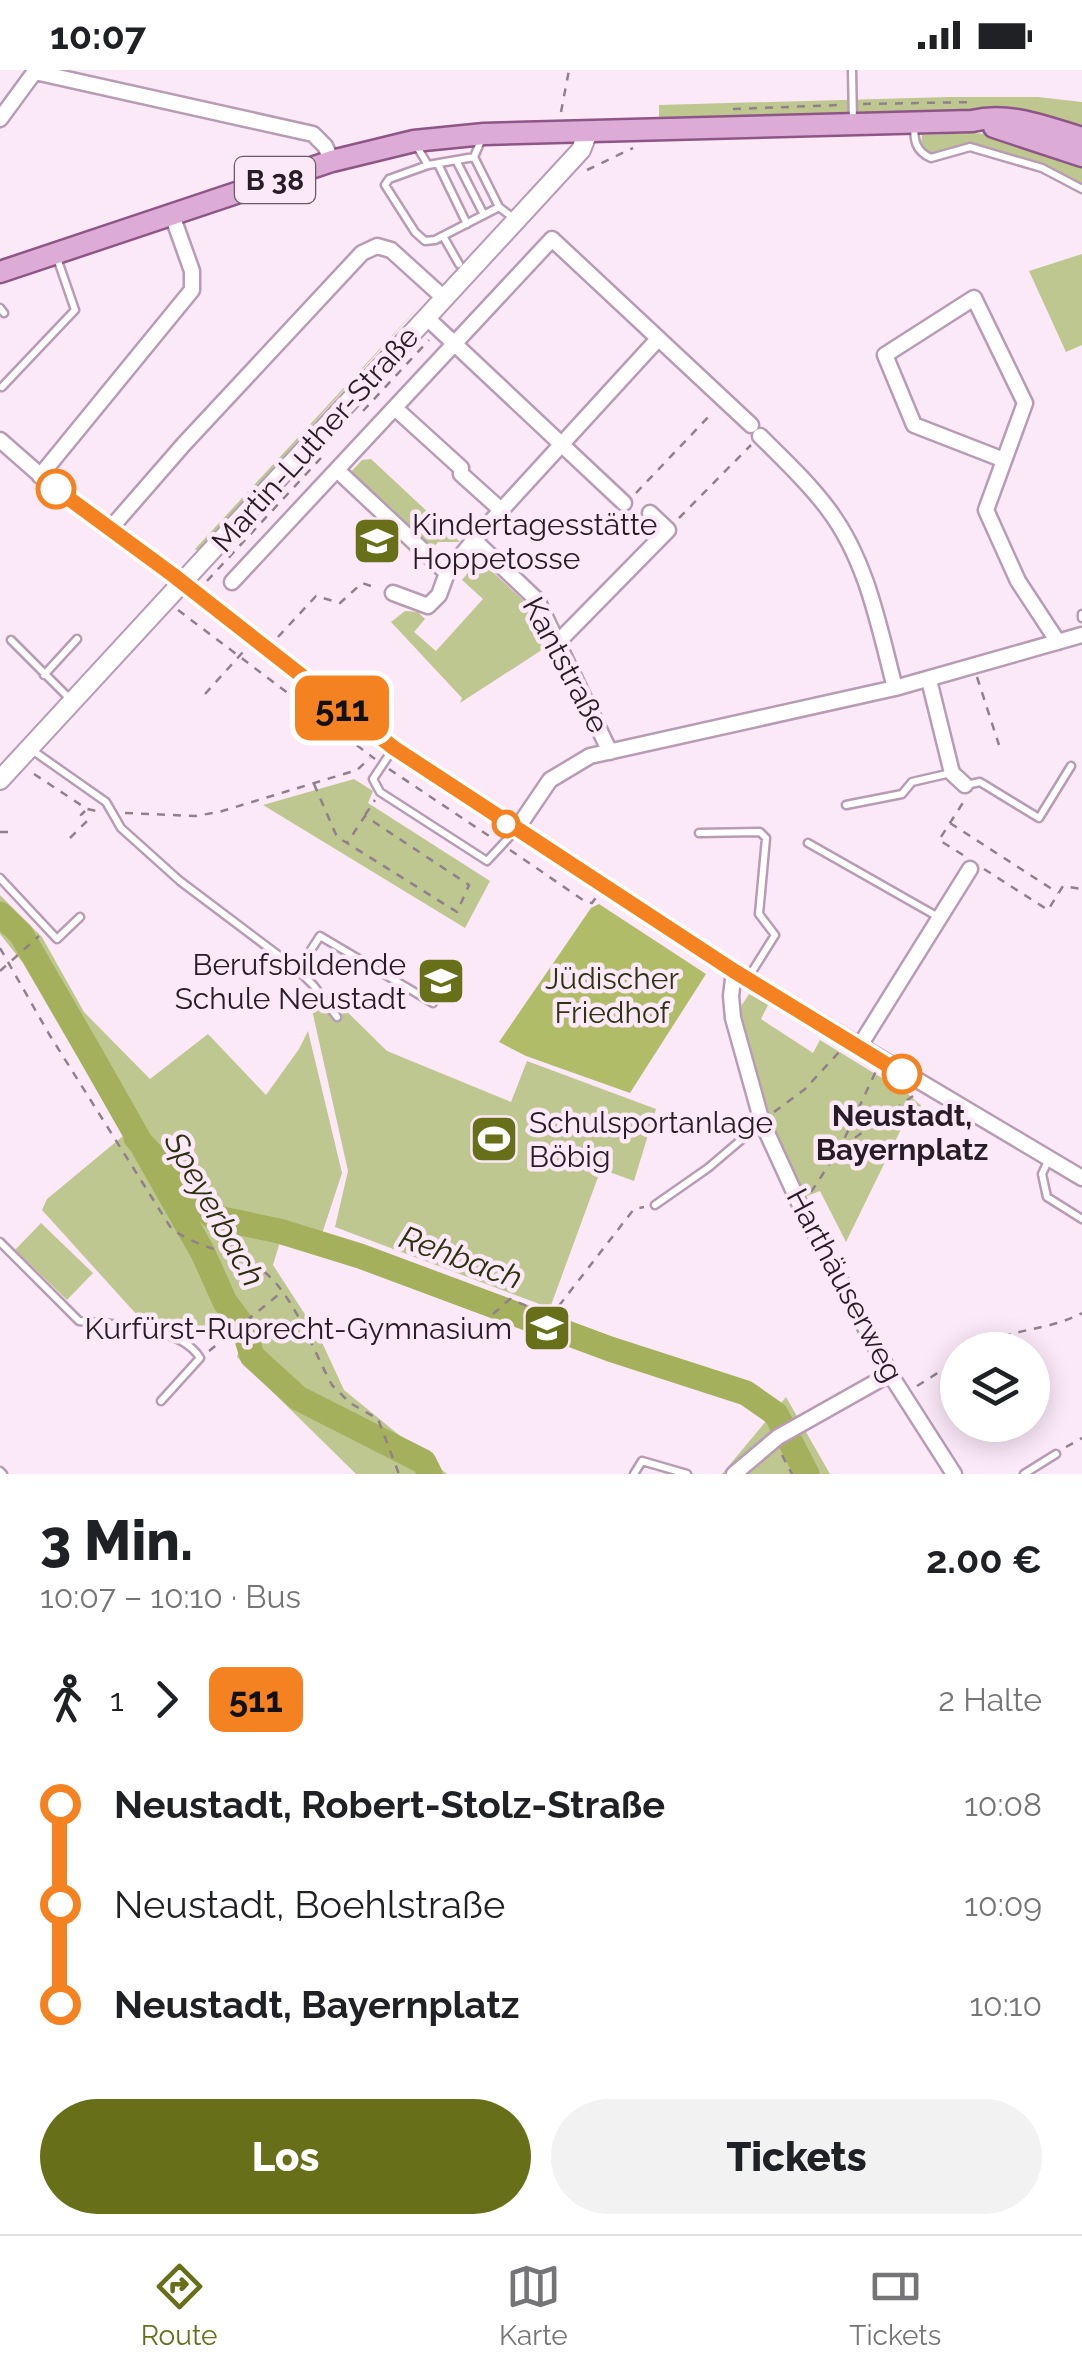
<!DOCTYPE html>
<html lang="de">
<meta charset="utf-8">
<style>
body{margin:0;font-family:Raleway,sans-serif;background:#f2f2f2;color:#202124;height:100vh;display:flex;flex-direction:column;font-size:38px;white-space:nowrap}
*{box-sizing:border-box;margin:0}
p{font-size:32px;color:#757577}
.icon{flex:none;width:55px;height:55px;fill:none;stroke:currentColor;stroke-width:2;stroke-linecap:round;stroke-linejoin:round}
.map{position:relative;height:1404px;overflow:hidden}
.sheet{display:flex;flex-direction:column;background:#fff;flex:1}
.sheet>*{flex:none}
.badge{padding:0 20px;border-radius:15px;font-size:35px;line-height:65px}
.tools{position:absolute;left:940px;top:1262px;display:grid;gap:20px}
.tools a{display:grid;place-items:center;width:110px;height:110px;border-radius:50%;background:#fff;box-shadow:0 5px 25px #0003;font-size:50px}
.map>.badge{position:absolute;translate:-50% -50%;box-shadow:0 0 0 5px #fff}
.legs{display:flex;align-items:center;gap:15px;height:110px;padding:0 40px;font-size:32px}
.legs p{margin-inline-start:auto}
.overview{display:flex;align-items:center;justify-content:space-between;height:170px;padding:0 40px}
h1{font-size:55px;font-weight:800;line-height:75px}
.primary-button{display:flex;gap:20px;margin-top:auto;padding:20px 40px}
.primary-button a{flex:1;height:115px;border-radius:60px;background:#677018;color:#fff;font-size:40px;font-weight:800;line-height:115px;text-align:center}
.primary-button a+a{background:#f2f2f2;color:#202124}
ul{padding:0 40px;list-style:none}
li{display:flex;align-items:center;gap:35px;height:100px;font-size:38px}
li i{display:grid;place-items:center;width:15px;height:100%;margin:0 12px;background:currentColor}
li i::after{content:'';width:25px;height:25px;margin:-12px;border:8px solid;border-radius:50%;background:#fff}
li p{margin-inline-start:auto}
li:first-child i{background:linear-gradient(#0000 50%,currentColor 0)}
li:last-child i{background:linear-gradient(currentColor 50%,#0000 0)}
.status{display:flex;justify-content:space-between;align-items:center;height:70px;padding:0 50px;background:#fff;direction:ltr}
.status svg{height:28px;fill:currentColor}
.menu{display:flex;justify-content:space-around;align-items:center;height:140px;border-top:2px solid #e0e0e0;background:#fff;font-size:28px;color:#757577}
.menu a{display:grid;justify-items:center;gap:5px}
.menu .current{color:#677018}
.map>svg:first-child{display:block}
.green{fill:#bec790}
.forest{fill:#b0bc68}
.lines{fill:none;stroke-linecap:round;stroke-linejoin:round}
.river{stroke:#a4b05c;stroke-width:25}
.service-casing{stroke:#b89cb3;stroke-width:11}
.minor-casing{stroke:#b89cb3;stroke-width:19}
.tertiary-casing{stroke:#b89cb3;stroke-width:22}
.primary-casing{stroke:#8e5686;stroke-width:25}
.path{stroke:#8f808c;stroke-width:2.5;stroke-dasharray:8 8;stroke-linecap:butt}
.service{stroke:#fff;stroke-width:6}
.minor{stroke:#fff;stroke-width:14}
.tertiary{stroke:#fff;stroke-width:18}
.primary{stroke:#dcacd6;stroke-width:20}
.line-1-casing{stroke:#fff;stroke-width:22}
.line-1{stroke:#f58220;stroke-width:15}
.stop-1-dot{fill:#fff;stroke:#f58220;stroke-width:5}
.labels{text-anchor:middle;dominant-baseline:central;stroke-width:9;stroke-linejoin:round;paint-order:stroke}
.shield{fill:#fce9f8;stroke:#685a65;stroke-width:2.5}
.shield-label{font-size:28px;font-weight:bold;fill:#281d26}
.street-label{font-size:30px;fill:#281d26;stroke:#fce9f8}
.poi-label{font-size:30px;fill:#281d26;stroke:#fce9f8;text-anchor:start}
.park-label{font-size:30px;fill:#2f3410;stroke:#fce9f8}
.stop-label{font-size:30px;font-weight:bold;fill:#281d26;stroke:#fce9f8}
.water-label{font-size:32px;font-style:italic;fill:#2d310d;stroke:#fce9f8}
</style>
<div class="status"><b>10:07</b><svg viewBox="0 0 49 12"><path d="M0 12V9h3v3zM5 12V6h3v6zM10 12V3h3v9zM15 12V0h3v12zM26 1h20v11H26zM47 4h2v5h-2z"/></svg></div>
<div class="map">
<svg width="1082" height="1404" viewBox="0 0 1082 1404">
<rect width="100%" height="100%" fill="#fce9f8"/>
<path class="green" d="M949 27H1038L1082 32V64L999 43 935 42 659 50V35Z
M971 63 992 64 1082 90V114L1043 93 969 72 928 84 921 74 922 65Z
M1082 184V275L1066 282 1029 201Z
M423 232 198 481 195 479Z
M371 389 460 472H438L430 482 349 404 362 390Z
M476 493H483L524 531 548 576 460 633 462 628 391 552 405 541 418 542 425 549 414 562 436 581 483 529 462 510Z
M354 709 373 721 368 733 490 811 465 858 263 735Z
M0 825 42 867 84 942 150 1009 208 964 266 1025 299 979 308 961 342 1103 321 1167 286 1152 273 1195 319 1266 344 1320 447 1404H356L237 1287 244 1265 235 1255 205 1258 137 1245 42 1140 47 1129 123 1066 23 893 0 864Z
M328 923 387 981 511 1032 527 991 656 1039 634 1111 601 1099 550 1238 335 1157 348 1101 312 940Z
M749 924 768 935 761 949 813 983 820 970 908 1024 924 1038 906 1049 846 1172 820 1121 802 1128C787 1095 730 969 741 937 743 932 747 928 749 924Z
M41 1153 93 1203 67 1230 15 1180Z
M786 1327 830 1404H722Z"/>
<path class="forest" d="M599 834 706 904 630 1023 526 986 499 972 591 838Z"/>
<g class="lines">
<path class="river" d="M0 844 21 864 90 983 203 1183 225 1232 243 1256 252 1286 298 1328 424 1392 430 1404
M136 1068 213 1147 279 1161 360 1186 610 1279 746 1323 776 1344 807 1404"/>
<g class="service-casing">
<path id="service" d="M852 0 853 53
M914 54C914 70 915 81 931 88L970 77 1042 98 1082 119
M482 68 474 87 499 137 516 150
M416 75 428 95
M474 87 428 95 389 109 385 115 415 162 425 171 435 170 499 137
M457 92 484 145
M438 94 467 154
M443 166 459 194
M0 238 4 243
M2 317 75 240 56 185
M1082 544V548
M11 570 69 628
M44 605 77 569
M393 679 373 709 380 722 487 791 516 760
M32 680 106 732 121 758 180 811 298 900 314 916 337 947
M966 715 980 712 1039 748 1071 696
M846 735 902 724 912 712 951 703
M699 763 760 762 766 768 759 844 775 865 748 908
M808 773 940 848
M0 808 57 869 80 847
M298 900 320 866 433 933
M1048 1091 1042 1104 1047 1127 1082 1149
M655 1135 708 1098 761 1053
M0 1172 79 1251C113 1254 181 1256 200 1288L161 1331
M0 1401 3 1404
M634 1404 642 1391 687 1404
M1024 1404 1056 1384"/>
</g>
<g class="minor-casing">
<path id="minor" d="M35 2 313 64 325 76 332 91
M0 49 36 0
M426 247 624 433
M396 339 461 398V404L501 440
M760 366C783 389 808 412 828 439 867 490 879 557 895 618
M0 370 56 419 173 505 393 678 734 901 1082 1108
M1004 390 914 355 885 285 974 228 1025 333 986 440 1018 511 1058 572
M337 400 447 503
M40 406 192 220V201L172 145
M110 459 184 374 362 183 377 176 391 180 444 228
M474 470 537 530 610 682
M232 512 552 169 751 355
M393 523 428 536 439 525 447 503 474 470 658 269
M559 571 668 460 650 443
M929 610 952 703 965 715
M516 760 550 710 590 686 895 618 1082 565
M734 901 731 926 733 948 762 1052 800 1135 890 1304 954 1404
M859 977 970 799
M734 1404 778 1367 890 1304"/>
</g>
<g class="tertiary-casing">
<path id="tertiary" d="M0 710 581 80 588 62"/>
</g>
<g class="primary-casing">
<path id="primary" d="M994 57 1082 86
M0 202 332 91 414 71 484 64 972 51C1010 42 1046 57 1082 68"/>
</g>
<path class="path" d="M863 34 975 32
M733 39 840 35
M561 42 569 0
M587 100 633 78
M363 341 429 270
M636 423 713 342
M633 442 634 455 645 465
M679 448 751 375
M207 511 321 388
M178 540 375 689
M278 567 316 526 340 533 362 513 377 518
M977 607 999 675
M205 624 243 582
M389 699 495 770
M34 704 87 739 97 741
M314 714 337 767 347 773 457 842 469 815 365 746 347 773
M125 743 195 746 219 742 357 700 370 688
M365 745 375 730
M950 753 1058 823
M0 762H10
M70 768 87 751 81 745 85 741
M510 780 586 832 592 833 597 826
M963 785 939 770 966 728
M984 799 1048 840 1063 816 1082 819
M0 878 49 964 171 1158C196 1178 230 1181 257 1197 291 1216 313 1281 332 1315L350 1333 378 1349 399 1404
M0 901 39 866
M774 1042 805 1019 841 980
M842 1077 913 1026
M811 1122 840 1078 876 1001
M493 1244 510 1229 551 1246 634 1139 644 1137
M974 1280C1012 1256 1044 1263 1082 1243
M209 1281 283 1221
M917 1316 958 1290
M1066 1377 1082 1368
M782 1385 792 1404"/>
<use href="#service" class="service"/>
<use href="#minor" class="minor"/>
<use href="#tertiary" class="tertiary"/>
<use href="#primary" class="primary"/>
</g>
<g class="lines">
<g class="line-1-casing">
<path id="line-1" d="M56 419 173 505 394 678 734 901 902 1004"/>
</g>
<use href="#line-1" class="line-1"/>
</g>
<defs>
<g id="school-square" transform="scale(2.5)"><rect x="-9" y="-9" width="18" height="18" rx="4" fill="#677018" stroke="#fce9f8"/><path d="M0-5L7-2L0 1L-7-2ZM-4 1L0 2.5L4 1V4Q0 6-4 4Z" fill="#fff"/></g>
<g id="stadium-square" transform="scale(2.5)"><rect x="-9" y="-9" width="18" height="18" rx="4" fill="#677018" stroke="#fce9f8"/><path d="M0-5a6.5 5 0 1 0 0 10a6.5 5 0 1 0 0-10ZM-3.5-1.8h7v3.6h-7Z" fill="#fff"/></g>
</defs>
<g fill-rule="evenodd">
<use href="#school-square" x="377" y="471"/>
<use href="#school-square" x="441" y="911"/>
<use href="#stadium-square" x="494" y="1069"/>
<use href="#school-square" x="547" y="1258"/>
</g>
<g class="stop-1-dot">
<circle cx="56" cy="419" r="18"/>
<circle cx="506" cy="754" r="12"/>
<circle cx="902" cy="1004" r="18"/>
</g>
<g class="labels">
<rect class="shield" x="235" y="87" width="80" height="46" rx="8"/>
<g class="shield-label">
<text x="275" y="110">B 38</text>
</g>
<g class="street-label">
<text transform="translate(315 369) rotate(-48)">Martin-Luther-Straße</text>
<text transform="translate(566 595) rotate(62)">Kantstraße</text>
<text transform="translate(845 1215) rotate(62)">Harthäuserweg</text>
</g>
<g class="poi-label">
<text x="412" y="454">Kindertagesstätte<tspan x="412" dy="34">Hoppetosse</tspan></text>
<text x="406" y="894" text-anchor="end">Berufsbildende<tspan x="406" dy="34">Schule Neustadt</tspan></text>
<text x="529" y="1052">Schulsportanlage<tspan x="529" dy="34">Böbig</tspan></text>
<text x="512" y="1258" text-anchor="end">Kurfürst-Ruprecht-Gymnasium</text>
</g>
<g class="park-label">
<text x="612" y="908">Jüdischer<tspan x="612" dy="34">Friedhof</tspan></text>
</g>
<g class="stop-label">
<text x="902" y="1045">Neustadt,<tspan x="902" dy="34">Bayernplatz</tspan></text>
</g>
<g class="water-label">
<text transform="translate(215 1139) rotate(61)">Speyerbach</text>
<text transform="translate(461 1187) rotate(20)">Rehbach</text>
</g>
</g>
</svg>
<div class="tools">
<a><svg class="icon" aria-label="layers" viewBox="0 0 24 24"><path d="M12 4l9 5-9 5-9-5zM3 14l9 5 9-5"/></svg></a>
</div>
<b class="badge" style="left:342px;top:638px;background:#f58220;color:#111">511</b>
</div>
<section class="sheet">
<div class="overview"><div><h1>3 Min.</h1><p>10:07 – 10:10 · Bus</p></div><b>2.00 €</b></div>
<div class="legs"><svg class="icon" aria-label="walk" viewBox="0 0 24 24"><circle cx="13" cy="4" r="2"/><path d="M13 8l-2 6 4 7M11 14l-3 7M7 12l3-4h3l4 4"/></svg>1<svg class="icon" aria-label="forward" viewBox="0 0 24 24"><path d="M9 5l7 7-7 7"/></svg><b class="badge" style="background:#f58220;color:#111">511</b><p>2 Halte</p></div>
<ul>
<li><i style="color:#f58220"></i><b>Neustadt, Robert-Stolz-Straße</b><p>10:08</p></li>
<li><i style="color:#f58220"></i><span>Neustadt, Boehlstraße</span><p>10:09</p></li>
<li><i style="color:#f58220"></i><b>Neustadt, Bayernplatz</b><p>10:10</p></li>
</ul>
<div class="primary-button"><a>Los</a><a>Tickets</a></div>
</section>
<nav class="menu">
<a class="current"><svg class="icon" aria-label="directions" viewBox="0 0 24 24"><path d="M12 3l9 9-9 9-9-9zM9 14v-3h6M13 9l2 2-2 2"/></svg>Route</a>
<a><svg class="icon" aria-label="map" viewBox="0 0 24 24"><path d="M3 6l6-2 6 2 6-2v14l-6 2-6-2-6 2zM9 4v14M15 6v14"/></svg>Karte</a>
<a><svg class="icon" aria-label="tickets" viewBox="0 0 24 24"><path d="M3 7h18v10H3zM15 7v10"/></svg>Tickets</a>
</nav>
